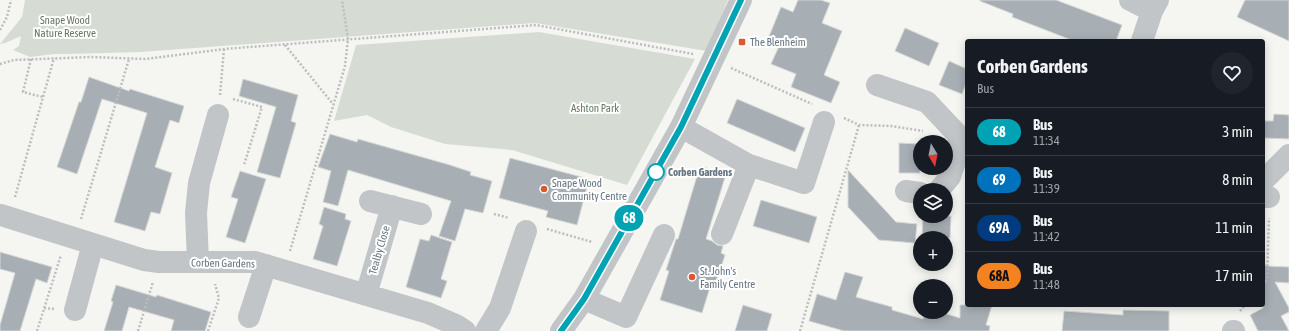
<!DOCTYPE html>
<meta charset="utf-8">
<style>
body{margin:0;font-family:"Asap Condensed",sans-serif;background:#20242c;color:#f1f3f6;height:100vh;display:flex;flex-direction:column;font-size:15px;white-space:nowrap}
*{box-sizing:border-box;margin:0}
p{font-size:13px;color:#9ea1a6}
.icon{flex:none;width:22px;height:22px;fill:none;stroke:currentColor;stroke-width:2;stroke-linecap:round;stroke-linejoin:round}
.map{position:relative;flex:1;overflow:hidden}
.sheet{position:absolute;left:965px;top:39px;width:300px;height:268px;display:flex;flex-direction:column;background:#171b24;border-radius:4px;box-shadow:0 2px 10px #0003}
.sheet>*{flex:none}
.badge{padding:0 8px;border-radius:13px;font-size:14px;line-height:26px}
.needle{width:26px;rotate:170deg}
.fabs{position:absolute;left:913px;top:135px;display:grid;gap:8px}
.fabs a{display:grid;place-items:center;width:40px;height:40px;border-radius:50%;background:#171b24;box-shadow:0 2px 10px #0003;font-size:20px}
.map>.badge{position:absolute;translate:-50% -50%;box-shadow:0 0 0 2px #fff}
.round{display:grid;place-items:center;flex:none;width:42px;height:42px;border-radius:21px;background:#20242c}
.headline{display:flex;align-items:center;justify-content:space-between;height:68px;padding:0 12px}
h1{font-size:19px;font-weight:700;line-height:30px}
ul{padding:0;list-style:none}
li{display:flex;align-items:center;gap:12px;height:48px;padding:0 12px;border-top:1px solid #363941}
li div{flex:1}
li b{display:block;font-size:15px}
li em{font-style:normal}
li .badge{min-width:44px;font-weight:700;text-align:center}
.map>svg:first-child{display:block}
.green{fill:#d6dcd3}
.building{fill:#a7afb4;stroke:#d7d7d5}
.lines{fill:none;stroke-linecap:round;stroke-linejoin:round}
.path{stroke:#bbbdbf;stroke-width:2.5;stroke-dasharray:2 2;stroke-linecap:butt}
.minor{stroke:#c1c5c8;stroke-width:22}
.line-casing{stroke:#fff;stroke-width:9}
.line{stroke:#00a3b4;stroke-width:6}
.poi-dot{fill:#dd582a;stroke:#fff;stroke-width:1.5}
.stop-dot{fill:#fff;stroke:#00a3b4;stroke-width:2}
.labels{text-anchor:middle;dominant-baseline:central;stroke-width:4;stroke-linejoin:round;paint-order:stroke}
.park-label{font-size:11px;fill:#687a64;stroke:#fff}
.poi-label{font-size:11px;fill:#657582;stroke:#fff;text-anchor:start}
.stop-label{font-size:11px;font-weight:bold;fill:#657582;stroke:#fff;text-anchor:start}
.street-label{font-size:11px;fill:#657582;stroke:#fff}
</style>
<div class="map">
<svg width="1289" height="331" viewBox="0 0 1289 331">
<rect width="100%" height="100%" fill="#f5f6f2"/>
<path class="green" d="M25 0H728L707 51 535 23 141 52 67 54H54L30 57 13 50 19 46 21 36 5 43 0 44 22 17Z
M539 32 695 59 627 185 512 150 445 144 391 127 367 115 334 121 356 45Z"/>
<path class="building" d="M798 0H821L830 3 822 23 842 31 824 75 840 82 831 103 791 87 796 74 771 64 780 44 768 39 781 7 793 12Z
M980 0H1056L1122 25 1116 41H1074L1012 17 1013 14 980 1Z
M1245 0H1289V41L1237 17Z
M905 28 939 43 929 66 895 51Z
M949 61 967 69V81L962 94 939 85Z
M89 77 129 91 130 89 184 106 179 123 170 120 155 167 172 173 160 214 151 212 145 231 114 222 147 113 102 99 77 174 57 167 79 102H81Z
M243 79 298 95 291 121 296 123 280 178 257 172 276 107 239 96Z
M737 99 805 128 795 152 727 123Z
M1274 114 1289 115V139L1263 138V121H1273Z
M330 134 357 142 358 139 450 165 471 172 470 175 492 181 483 213 465 209 455 241 439 236 451 201 348 170 338 206 323 202 331 171 318 167Z
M899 143 920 144V173H899Z
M510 158 589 179 577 225 546 217 548 211 499 198Z
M700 166 726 174 706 239 712 241 717 245 723 246 721 253 725 255 715 285 711 284 702 313 660 300 669 271 666 270 676 239H678Z
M848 170 896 222 917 224 915 243 879 240 864 224 848 207Z
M240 171 266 179 245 243 226 237 238 199 231 197Z
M761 200 817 217 809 243 753 226Z
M324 207 346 214 345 219 351 221 337 266 313 259 323 226 319 224Z
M923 216H951L950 238 922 237Z
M431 235 452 242 441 279 447 281 441 298 406 287 420 239 429 241Z
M0 252 52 267 47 283 36 279 20 331H0V325L15 273 0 269Z
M1263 260 1266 266 1289 267V283L1275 282 1289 308V312L1281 316 1289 331H1258L1250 315 1263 308Z
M845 272 863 277 856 297 892 307V310L923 319 925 312H940L960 318V305H992L986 325 990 326 989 331H844L809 321 817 294 836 300Z
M116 285 156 297 157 295 211 312 205 331H171L174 320 129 307 122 331H104L113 302 111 301Z
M743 305 772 314 767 331H735Z
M1123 310 1169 311V331H1062L1064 311 1123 315Z"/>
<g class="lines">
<path class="path" d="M0 30 7 17 11 0
M285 45 333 104
M31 59 23 92 43 97
M0 64 14 60 91 57 145 59 224 49 536 25 693 54
M731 68 812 104
M220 95 224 49
M233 99 262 107 244 165
M844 118 859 125 891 126 923 131
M15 197 54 58
M494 214 509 218
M81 219 129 59
M547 229 592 242
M290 251 345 66 348 39 342 0
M1263 285 1267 280 1269 218
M44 308 54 309
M1240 311 1245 305
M37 331 61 255
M138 331 153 282
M208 331 219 298 215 284
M800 331 859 125"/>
<path class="minor" d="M1130 0 1152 11
M1142 41 1152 11 1158 0
M877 85 927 102 958 135 959 149 950 177 939 190
M681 127 749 165 804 183 824 122
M1263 181 1289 155
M906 191 920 193
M1263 197H1269
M370 201 421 214
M1 215 144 260 159 262H255L428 313 456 325 465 331
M722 234 749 165
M198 262 196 213 199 183 218 115
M366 295 392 206
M584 299 626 317 664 235
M75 310 93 244
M249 317 266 265
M486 331 500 308 526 231
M561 331 584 299 681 127 741 0
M1233 331H1234"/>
</g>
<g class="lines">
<g class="line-casing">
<path id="line" d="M561 331 584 299 681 127 741 0"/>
</g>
<use href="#line" class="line"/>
</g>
<g class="poi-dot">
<rect x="738" y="38" width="8" height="8" rx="2"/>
<circle cx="544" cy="189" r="4"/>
<circle cx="692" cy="277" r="4"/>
</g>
<circle class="stop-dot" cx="656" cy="172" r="8"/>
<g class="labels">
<g class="park-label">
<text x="65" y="20">Snape Wood<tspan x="65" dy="13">Nature Reserve</tspan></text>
<text x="595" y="108">Ashton Park</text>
</g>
<g class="poi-label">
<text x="750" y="42">The Blenheim</text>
<text x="552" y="183">Snape Wood<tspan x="552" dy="13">Community Centre</tspan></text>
<text x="700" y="271">St. John's<tspan x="700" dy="13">Family Centre</tspan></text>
</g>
<g class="stop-label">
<text x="668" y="172">Corben Gardens</text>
</g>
<g class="street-label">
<text transform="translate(379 250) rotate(-74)">Tealby Close</text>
<text transform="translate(223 263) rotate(1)">Corben Gardens</text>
</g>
</g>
</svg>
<div class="fabs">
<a><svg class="needle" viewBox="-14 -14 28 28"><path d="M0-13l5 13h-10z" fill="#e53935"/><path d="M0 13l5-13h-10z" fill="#9ea1a6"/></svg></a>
<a><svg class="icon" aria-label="layers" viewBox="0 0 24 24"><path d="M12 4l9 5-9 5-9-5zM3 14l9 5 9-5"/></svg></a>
<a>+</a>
<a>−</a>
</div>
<b class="badge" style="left:629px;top:218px;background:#00a3b4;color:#fff">68</b>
<section class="sheet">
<div class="headline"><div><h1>Corben Gardens</h1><p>Bus</p></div><a class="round"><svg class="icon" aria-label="heart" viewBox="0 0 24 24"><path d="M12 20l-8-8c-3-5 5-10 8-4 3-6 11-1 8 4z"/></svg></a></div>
<ul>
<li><span class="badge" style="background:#00a3b4;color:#fff">68</span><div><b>Bus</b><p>11:34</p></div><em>3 min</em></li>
<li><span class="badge" style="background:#0072bc;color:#fff">69</span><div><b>Bus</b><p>11:39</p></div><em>8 min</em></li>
<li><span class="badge" style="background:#003b80;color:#fff">69A</span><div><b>Bus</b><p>11:42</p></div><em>11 min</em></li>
<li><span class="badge" style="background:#f58220;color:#111">68A</span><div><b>Bus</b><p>11:48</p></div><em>17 min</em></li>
</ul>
</section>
</div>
